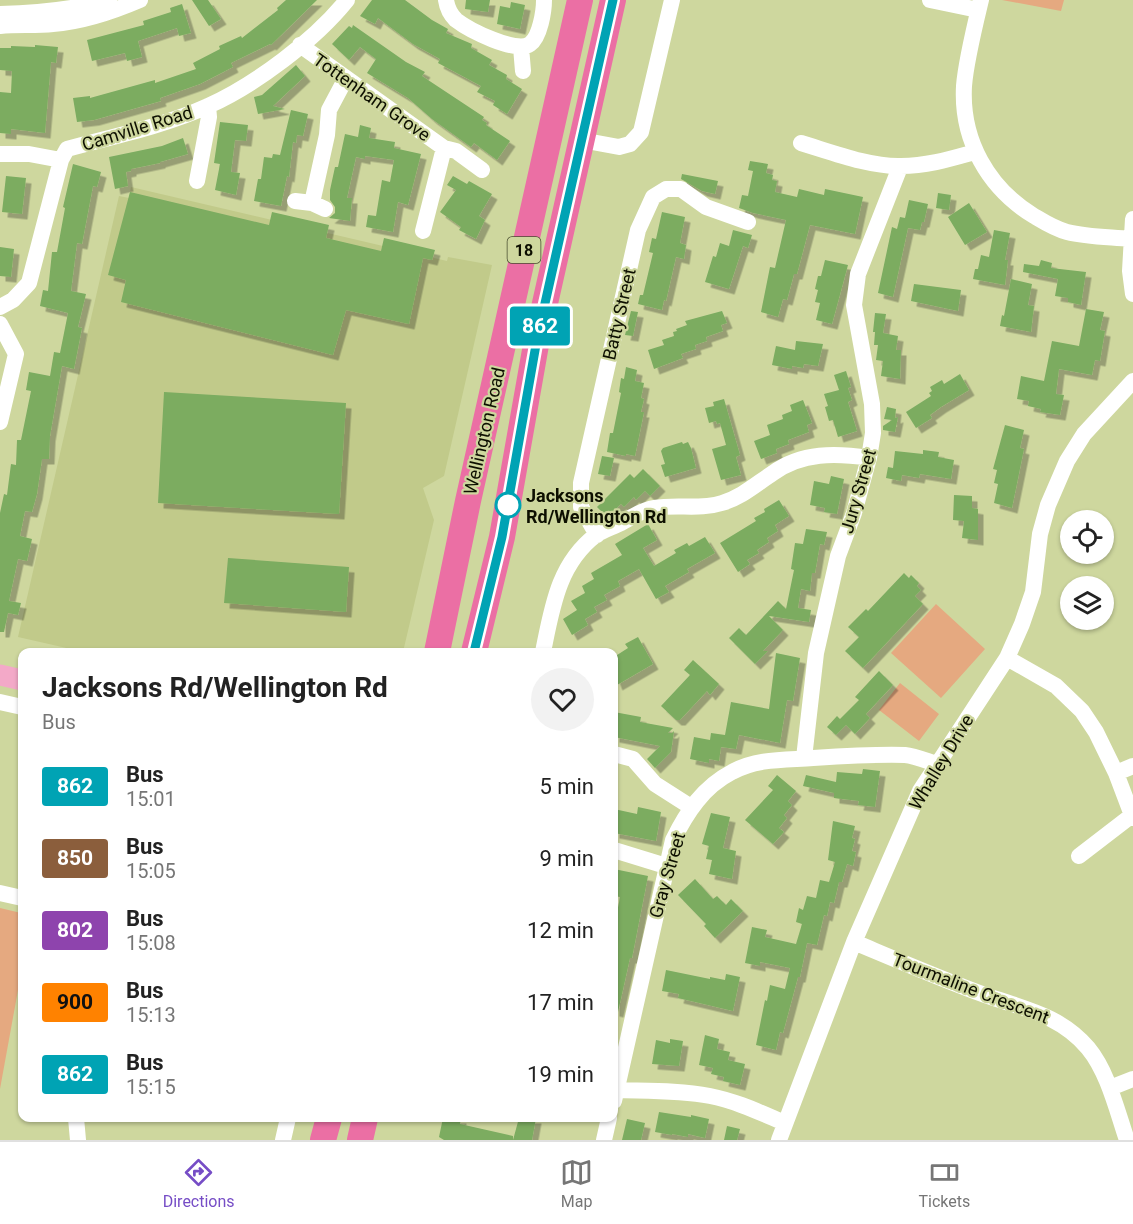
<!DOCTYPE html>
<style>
body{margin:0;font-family:Roboto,sans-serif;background:#f2f2f2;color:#222;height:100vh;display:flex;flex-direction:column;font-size:22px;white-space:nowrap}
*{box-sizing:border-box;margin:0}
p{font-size:20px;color:#767676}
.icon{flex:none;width:33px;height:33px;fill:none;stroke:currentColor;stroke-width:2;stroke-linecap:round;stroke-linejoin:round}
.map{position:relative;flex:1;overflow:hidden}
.drawer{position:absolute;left:18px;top:648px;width:600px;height:474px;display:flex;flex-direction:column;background:#fff;border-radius:12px;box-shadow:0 2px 4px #0004}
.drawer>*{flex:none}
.badge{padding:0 12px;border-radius:4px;font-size:21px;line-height:39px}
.tools{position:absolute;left:1060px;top:510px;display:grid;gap:12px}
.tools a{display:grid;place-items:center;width:54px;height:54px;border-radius:50%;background:#fff;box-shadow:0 2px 4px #0004;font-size:30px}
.map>.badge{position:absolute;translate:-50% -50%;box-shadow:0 0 0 3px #fff}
.round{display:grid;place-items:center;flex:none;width:63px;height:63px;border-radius:32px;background:#f2f2f2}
.overview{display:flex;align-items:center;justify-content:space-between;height:102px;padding:0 24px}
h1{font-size:28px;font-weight:700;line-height:45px}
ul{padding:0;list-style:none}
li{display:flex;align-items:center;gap:18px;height:72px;padding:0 24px}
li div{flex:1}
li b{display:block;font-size:22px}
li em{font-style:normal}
li .badge{min-width:66px;font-weight:700;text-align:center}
.menu{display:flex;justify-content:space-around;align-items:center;height:84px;border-top:2px solid #e0e0e0;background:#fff;font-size:16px;color:#767676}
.menu a{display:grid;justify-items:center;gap:3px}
.menu .on{color:#764dc6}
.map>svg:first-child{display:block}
.built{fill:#c1ca8a}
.green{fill:#e5a980}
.building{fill:#7bac61;filter:url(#shadow)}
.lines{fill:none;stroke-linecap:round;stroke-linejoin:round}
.minor{stroke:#fff;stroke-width:16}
.major{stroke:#f3a9c8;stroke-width:21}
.highway{stroke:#eb6fa4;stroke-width:26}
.line-casing{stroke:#fff;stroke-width:14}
.line{stroke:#00a3b4;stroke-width:9}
.stop-dot{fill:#fff;stroke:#00a3b4;stroke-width:3}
.labels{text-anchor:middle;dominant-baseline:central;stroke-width:4.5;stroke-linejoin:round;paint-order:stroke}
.shield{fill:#ced79e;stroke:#474b2f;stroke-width:1.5}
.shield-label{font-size:16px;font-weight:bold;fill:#0d0f00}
.street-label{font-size:18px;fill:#0d0f00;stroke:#ced79e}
.stop-label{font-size:18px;font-weight:bold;fill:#0d0f00;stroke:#ced79e;text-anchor:start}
</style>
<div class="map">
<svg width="1133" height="1140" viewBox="0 0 1133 1140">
<defs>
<filter id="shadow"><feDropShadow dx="5.5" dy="5.5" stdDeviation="0" flood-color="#0004"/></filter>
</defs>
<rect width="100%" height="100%" fill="#ced79e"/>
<path class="built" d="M131 187 447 261 448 257 492 265 444 476 423 488 434 520 403 652H84L18 637 119 196 129 198Z"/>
<path class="green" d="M1002 0H1064L1061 11Z
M936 604 985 649 941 698 891 653Z
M900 683 939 714 919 741 879 710Z
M0 908 21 913 20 979 0 1089Z"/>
<path class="building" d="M192 0H208L221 19 209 26Z
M286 0H317L271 45 270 44 231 63 233 67 200 84 160 98 161 101 94 120 77 122 73 98 90 96V98L155 80V83L196 69 193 63 220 49 219 46 241 36 242 38 278 10 277 8Z
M372 0H405L432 20 448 29 446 33 472 44 471 48 492 60 489 65 507 75 506 79 522 89 507 114 493 105 495 101 477 92 481 86 438 63 440 59 413 44 378 18 375 24 360 16Z
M466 0H490L488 12 465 9Z
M511 2 525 5 520 29 497 24 500 6 510 8Z
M182 4 191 33 179 36 177 28 138 41 142 57 127 61 125 53 92 61 87 40 144 25 143 21 171 12 170 8Z
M353 25 406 62 425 72 422 76 484 117 482 120 487 123 486 125 510 141 497 160 474 143 471 147 432 119 408 98 367 73 376 59 360 47 349 60 332 44 349 26 352 28Z
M35 45 58 47 56 63 51 62 45 133 11 129V134L0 133V92L11 93 12 71 0 70V48H11V46L35 47Z
M296 65 305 76 273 106 285 109 258 114 254 97 262 95Z
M291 110 308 114 303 136 297 135 296 143 293 142 289 177 287 176 281 206 254 201 258 179H261L264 157 272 158 273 154 280 155Z
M220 122 248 125 246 141 235 140 231 172 240 173 236 195 215 190 220 164 214 163Z
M360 125 371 128 369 138 395 142 394 148 421 154 408 205 398 202 393 232 366 227 368 215 376 216 382 180 390 182 394 160 365 156V159L356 157 347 198H352L350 221 329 218 335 213V207L330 200V190L335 167H338L345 134 358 137Z
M183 138 188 154 160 162V163L131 169V171L126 172 128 186 115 189 109 157 162 146Z
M750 161 768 164 766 173 773 175 772 180 777 181 775 192 797 197 799 189 824 195 825 189 863 197 855 234 810 225 797 274H794L787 300 783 299 778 317 761 312 770 267 775 268 786 220 753 213 739 208 742 195 748 196 753 171 748 170Z
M73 164 101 172 97 187 93 186 82 244 77 243 71 291 86 294 78 327 82 328 74 369 62 366 50 436 49 459H42L37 494 32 512 25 511 20 536 32 539 27 561 18 559 9 601 21 603 18 615 8 613 4 632H0V513L4 494 7 495 11 464 16 465 17 440H21L31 391 26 390 29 372 50 376 54 352 60 353 68 313 40 306 43 290 48 291 52 252H57L65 208 63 207Z
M682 174 718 181 715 194 702 191 681 179Z
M6 176 26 178 22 214 2 212Z
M453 176 467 184 469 181 492 194 479 216 485 220 476 239 459 230 461 227 440 212 456 190 447 185Z
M130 192 269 225 272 212 329 225 326 238 381 251 384 238 435 250 432 260 423 258 409 324 346 310 333 355 121 302 126 280 108 275Z
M938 193 951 195 949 210 936 208Z
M909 200 928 204 924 222H922L920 230 908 228 893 297 878 293 892 227 897 229 900 217 905 218Z
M969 203 987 232 965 245 948 217Z
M662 212 685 217 680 243 686 245 684 259 676 257 666 301 664 300 662 310 638 304 640 295H643L653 253 649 252 652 238 656 239Z
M733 230 752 235 748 248 743 246 729 289 705 282 713 256 716 257 720 243 729 246Z
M994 230 1010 233 1005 260H1008L1005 285 973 279 975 269H978L981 255 989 257Z
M0 247 14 249 11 277 0 276Z
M825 260 848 265 832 324 816 320 820 303 815 302 818 290 815 289 818 276H821Z
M1041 260 1052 263 1051 268 1086 272 1081 305 1068 302V298L1055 296 1058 279 1023 272 1024 264 1039 266Z
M1011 279 1032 284 1028 305 1034 306 1031 332 1000 326 1002 315 1004 316Z
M914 284 961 290 958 311 911 301Z
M1086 309 1104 312 1100 330 1105 331 1100 361 1095 360 1092 375 1059 369 1056 394 1064 395 1060 415 1040 412 1041 409 1028 406 1029 401 1017 399 1021 376 1044 381 1052 341 1079 346Z
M631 311 638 312 633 336 625 335Z
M722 311 727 323 721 325 723 331 706 337 707 341 695 345 696 349 681 354 683 358 654 369 648 350 664 345 662 340 674 336 673 332 677 331 676 329 687 325 685 321Z
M875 313 886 314 883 333 898 336 896 350H901L900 379 881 376 883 361 876 360 878 345H874L875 332H873Z
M796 341 823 344 818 366 804 364 803 368 792 366V369L772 365 776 346 795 350Z
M626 367 637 370 635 381 644 383 641 398 644 399 641 412H644L635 456 626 454V456L607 452 610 433H613L621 393 619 392 621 378 624 379Z
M846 371 851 387 848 388 852 400 848 402 857 431 838 437 833 420 829 421 825 407 828 406 824 394 839 390 834 375Z
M960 374 969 390 941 407 930 415 932 418 916 428 906 412 931 396 929 393 932 391 930 387 942 380 944 384Z
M164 392 346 403 339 514 158 503Z
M724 399 740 455 736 457 741 475 721 480 712 449 726 445 720 423 717 424 716 421 709 423 705 408 714 406 713 402Z
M803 400 812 423 807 425 809 432 788 440 789 444 776 449 777 453 761 459 754 441 770 435 767 425 783 419 782 415 792 411 790 405Z
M887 407 896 409 895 418 898 417 895 432 883 430V426L892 420 884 419Z
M1005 425 1024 430 1020 448 1024 449 1012 508 994 503 998 484 994 483 997 470 993 469Z
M682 442 683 444 688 442 691 448 696 468 665 477 661 465 665 464 661 451 663 448Z
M923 450 939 452 938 457 954 460 951 479 920 474 919 478 902 475 901 481 886 478 888 467 893 468 895 451 923 454Z
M602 456 614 458 610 476 598 474Z
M643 469 660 486 650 496 645 491 636 500 634 497 624 507 621 504 607 517 597 507 630 474 634 478Z
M831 476 844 479 837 514 824 512 825 508 810 505 814 481 829 484Z
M954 495 972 496V508L978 509V540L962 538 964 521 953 520Z
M779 500 789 516 775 525 778 531 767 538 769 542 757 550 759 553 747 560 750 564 738 572 720 543 756 521 754 518 765 512 764 509Z
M648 524 657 540 643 548 654 566 676 553 674 550 687 543 689 546 705 537 715 553 687 569 689 572 665 586 669 592 656 599 639 569 618 581 620 586 604 595 607 600 594 607 597 612 585 619 588 625 572 635 563 619 577 610 571 601 585 593 582 586 594 579 591 573 622 555 615 544Z
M806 529 827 532 824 545 820 544 815 573H812L810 591 801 589 798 608 811 610 809 622 769 616 783 630 763 651H768L755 664 729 638 739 628 746 635 778 601 786 609 794 570 791 569 795 543 803 544Z
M228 558 349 567 346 612 224 603Z
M904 573 909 578 911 575 919 583 917 586 921 590 915 596 923 604 863 668 845 651 859 637 848 627 866 609 868 611Z
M638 637 653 664 617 685 614 677V657L628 648 625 644Z
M776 653 800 658 793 701 787 700 780 743 739 735 736 749 721 747 719 761 709 759V763L690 759 694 737 710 740 711 733 725 735 731 702 769 709Z
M693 660 719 684 710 695 707 691 680 720H676L661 706 690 675 684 670Z
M879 671 893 685 866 714 870 718 855 734 846 725 836 735 827 727 837 716 840 719 859 700 855 697Z
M614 712 641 717 640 722 673 728 668 733H672L674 731 671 752 655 768 647 759 660 746 614 737Z
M863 769 880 771 875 807 858 805 859 801 834 798V793L803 786 806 775 836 782 837 772 862 774Z
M777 775 796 791 788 801 792 805 784 815 787 818 779 828 784 832 773 844 745 820 773 790 768 786Z
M638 807 661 812 656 841 614 833V809L637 814Z
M711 813 730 817 723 848 736 851 732 879 709 874 712 860 706 859 709 846 702 844Z
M833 821 855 826 852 838 855 839 852 851 856 852 853 866 847 864 842 882H839L834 903 830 902 827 916 824 915 817 945 807 943 800 977H798L783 1033 780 1032 776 1050 756 1045 765 1000 767 1001 770 985 785 989 790 968 760 962V966L745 963 752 927 767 930 765 937 796 944 802 924 796 922 799 908 803 910 807 896 816 898 820 880 829 882 835 862 828 860Z
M614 869 648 876 632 958H630L618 1012 614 1011V928L620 897 614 896Z
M695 879 713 899 717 896 726 905 731 899 743 911 715 938 704 926 706 924 678 895Z
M666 970 710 979V977L725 980 726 974 740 977 733 1011 678 998 679 994 662 991Z
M705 1035 719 1039 717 1049 730 1052 728 1060 745 1064 740 1085 723 1081 724 1077 711 1074 713 1068 699 1065Z
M670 1039 683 1041 679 1066 652 1064 656 1040 670 1043Z
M659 1112 691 1117V1115L709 1119 705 1138 688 1134V1137L672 1134V1135L655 1132Z
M443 1118H461L460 1124 513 1136V1140H444L439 1137Z
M519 1118H536L532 1140H513Z
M627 1119 645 1123 641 1140H622Z
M727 1126 740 1129 737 1140H724Z"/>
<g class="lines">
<path class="minor" d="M446 0C447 7 451 15 456 20 469 30 516 54 530 44 540 37 544 11 544 0
M930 0 978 10
M981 0C975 25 966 61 964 86 961 140 988 188 1034 216 1044 222 1055 229 1067 232 1087 237 1109 237 1130 239
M0 14C37 13 73 10 109 0
M0 26C17 24 35 26 53 24 83 22 112 12 140 0
M300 45 444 148 456 151 482 170
M521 47 523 71
M581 140 619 147 630 144 641 132 672 0
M801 143C831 152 870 167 901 166 927 166 950 159 975 152
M0 154H29L61 160
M197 181 209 117 208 106
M295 201 312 203 325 209
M312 203 327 135 329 110 346 78
M1133 219 1130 271 1133 294
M423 231 444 148
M0 307 13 300 29 283 61 160 67 149C114 136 164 126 208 106 255 85 315 40 347 0
M0 324 16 354 0 422
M597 535 581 507V483L638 230 653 197 666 189H681L706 207 748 222
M543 652C552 608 558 564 596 535 603 530 613 527 621 523 631 518 643 509 654 508 677 504 700 510 722 503 742 497 756 484 773 473 802 452 836 453 869 458
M1007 658 1056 686 1082 711 1096 732 1116 773 1133 818
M0 702 22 707
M614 754 633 759 655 784 691 807
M804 758 816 653 838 556 854 513 869 458 873 433 872 404 854 305 858 274 900 167
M1116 773 1133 766
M614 850 666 866
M1079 856 1131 816
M0 893 22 898
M854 942C897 960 941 979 985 995 1024 1009 1060 1015 1088 1048 1108 1072 1117 1111 1127 1140
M1110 1088 1133 1079
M616 1090C647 1091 679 1090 710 1096 736 1101 761 1113 785 1123
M614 1101 673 840C687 812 703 787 732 772 757 758 786 760 813 758 844 756 875 754 905 755 915 756 927 761 937 764
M76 1118 78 1140
M283 1140 288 1118
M604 1140 609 1118
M779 1140 854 942 920 791 1007 658 1022 624 1033 592 1040 534 1048 505 1067 461 1084 434 1133 381"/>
<path class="major" d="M0 675 22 680"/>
<path class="highway" d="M437 652 468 501 580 0
M474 652 502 537 537 339 613 0
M323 1140 329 1118
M360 1140 365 1118"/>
</g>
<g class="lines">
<g class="line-casing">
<path id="line" d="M474 652 502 537 537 339 613 0"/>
</g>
<use href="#line" class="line"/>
</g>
<circle class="stop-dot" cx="508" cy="505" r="12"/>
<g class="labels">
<rect class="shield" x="507.5" y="237" width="33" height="26" rx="4.5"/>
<g class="shield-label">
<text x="524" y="250">18</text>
</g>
<g class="street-label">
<text transform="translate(372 97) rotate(35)">Tottenham Grove</text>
<text transform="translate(137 128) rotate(-17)">Camville Road</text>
<text transform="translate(619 314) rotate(-77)">Batty Street</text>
<text transform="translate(484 431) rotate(-77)">Wellington Road</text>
<text transform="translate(858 491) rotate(-74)">Jury Street</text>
<text transform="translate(941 762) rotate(-59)">Whalley Drive</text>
<text transform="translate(667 875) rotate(-74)">Gray Street</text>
<text transform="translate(971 988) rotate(21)">Tourmaline Crescent</text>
</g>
<g class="stop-label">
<text x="526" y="495">Jacksons<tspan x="526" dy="21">Rd/Wellington Rd</tspan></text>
</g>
</g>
</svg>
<div class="tools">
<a><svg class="icon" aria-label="locate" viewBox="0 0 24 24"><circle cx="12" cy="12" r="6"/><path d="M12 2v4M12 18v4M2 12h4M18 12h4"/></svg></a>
<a><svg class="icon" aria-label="layers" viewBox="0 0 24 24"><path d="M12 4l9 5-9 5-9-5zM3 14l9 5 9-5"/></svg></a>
</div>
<b class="badge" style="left:540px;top:326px;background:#00a3b4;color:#fff">862</b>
<section class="drawer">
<div class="overview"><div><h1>Jacksons Rd/Wellington Rd</h1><p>Bus</p></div><a class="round"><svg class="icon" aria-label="heart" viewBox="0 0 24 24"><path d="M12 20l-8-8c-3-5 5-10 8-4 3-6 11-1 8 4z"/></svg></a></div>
<ul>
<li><span class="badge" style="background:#00a3b4;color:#fff">862</span><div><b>Bus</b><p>15:01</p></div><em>5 min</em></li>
<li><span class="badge" style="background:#8b5e3c;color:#fff">850</span><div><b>Bus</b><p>15:05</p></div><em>9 min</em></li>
<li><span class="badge" style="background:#8e44ad;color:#fff">802</span><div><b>Bus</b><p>15:08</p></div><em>12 min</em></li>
<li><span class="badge" style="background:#ff8200;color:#111">900</span><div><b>Bus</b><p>15:13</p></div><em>17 min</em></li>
<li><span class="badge" style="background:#00a3b4;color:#fff">862</span><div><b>Bus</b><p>15:15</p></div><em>19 min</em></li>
</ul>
</section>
</div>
<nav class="menu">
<a class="on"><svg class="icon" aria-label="directions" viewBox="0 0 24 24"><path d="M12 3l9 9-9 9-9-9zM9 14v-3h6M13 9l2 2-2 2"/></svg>Directions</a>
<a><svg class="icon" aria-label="map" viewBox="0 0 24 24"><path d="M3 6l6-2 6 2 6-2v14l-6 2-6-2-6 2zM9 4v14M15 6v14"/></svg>Map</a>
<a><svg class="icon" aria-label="tickets" viewBox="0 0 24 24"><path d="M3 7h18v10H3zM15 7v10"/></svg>Tickets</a>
</nav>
